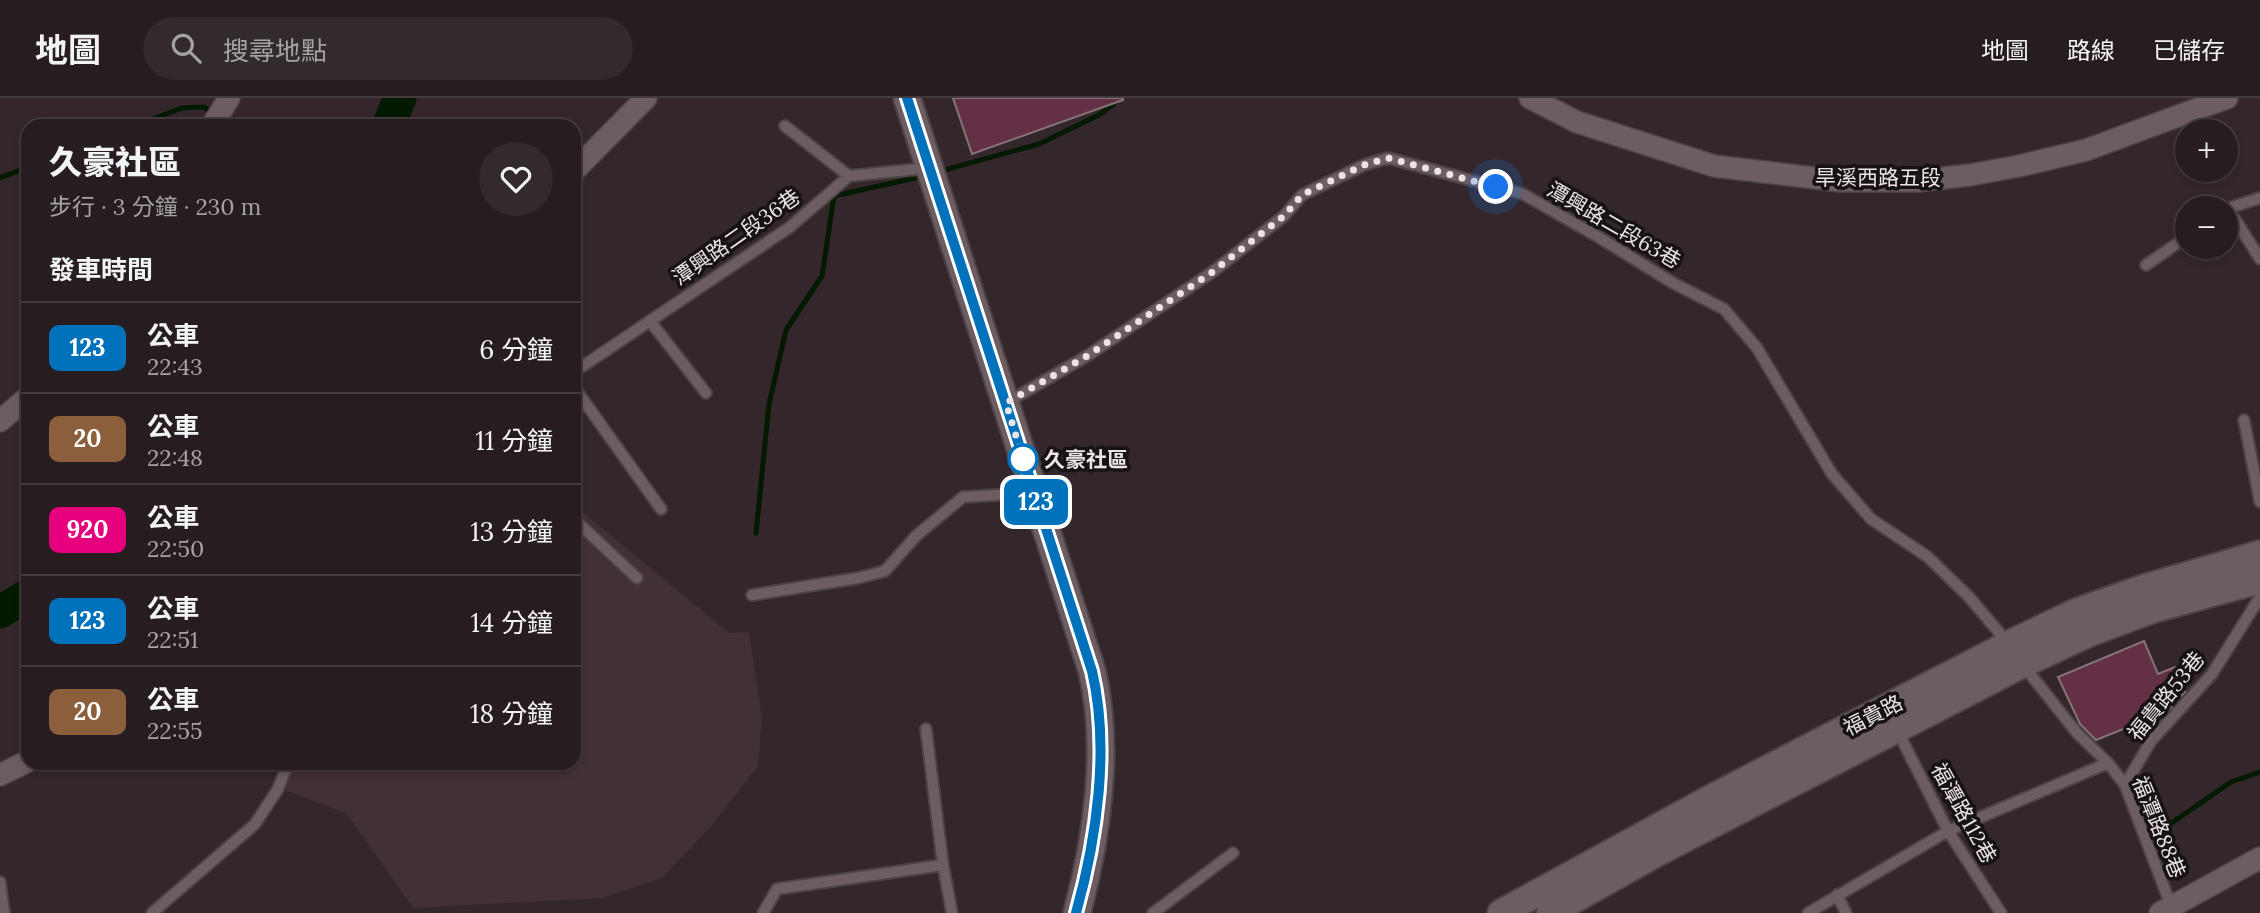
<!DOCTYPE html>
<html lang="zh-TW">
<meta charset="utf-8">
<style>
body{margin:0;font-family:Lora,"Noto Sans TC",serif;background:#332a2d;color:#f1f3f6;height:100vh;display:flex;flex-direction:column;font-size:26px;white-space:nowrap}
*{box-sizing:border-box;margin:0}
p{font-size:23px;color:#a4a2a5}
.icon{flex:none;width:38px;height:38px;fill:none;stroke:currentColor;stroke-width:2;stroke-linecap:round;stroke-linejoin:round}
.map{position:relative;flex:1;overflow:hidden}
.details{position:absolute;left:21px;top:21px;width:560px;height:651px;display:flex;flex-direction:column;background:#271d20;border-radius:21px;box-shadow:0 4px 10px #0003,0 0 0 2px #433b3e}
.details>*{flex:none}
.badge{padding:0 14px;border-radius:10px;font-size:24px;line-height:46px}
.tools{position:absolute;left:2175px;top:21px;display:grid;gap:14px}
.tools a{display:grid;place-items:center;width:63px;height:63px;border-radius:50%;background:#271d20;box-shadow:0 4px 10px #0003,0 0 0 2px #433b3e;font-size:35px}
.you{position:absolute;width:35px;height:35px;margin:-18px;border:5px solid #fff;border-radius:50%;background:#1a73e8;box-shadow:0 0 0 10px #1a73e833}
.map>.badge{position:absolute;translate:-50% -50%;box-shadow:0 0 0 4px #fff}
h2{padding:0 28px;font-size:26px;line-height:63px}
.round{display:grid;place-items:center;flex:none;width:74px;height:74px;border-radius:37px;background:#332a2d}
.head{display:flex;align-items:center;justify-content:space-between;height:119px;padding:0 28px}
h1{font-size:33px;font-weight:800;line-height:52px}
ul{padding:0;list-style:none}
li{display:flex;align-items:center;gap:21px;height:91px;padding:0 28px;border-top:2px solid #433b3e}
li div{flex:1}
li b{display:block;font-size:26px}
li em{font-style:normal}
li .badge{min-width:77px;font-weight:700;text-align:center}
header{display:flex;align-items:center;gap:42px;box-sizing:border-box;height:98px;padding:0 35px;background:#271d20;border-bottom:2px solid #433b3e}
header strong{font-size:33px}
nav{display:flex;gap:38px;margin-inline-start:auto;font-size:24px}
.search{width:490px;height:63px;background:#332a2d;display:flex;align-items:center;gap:18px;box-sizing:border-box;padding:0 24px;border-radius:38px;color:#a4a2a5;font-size:26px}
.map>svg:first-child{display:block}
.built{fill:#423037}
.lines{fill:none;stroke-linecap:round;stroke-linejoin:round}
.stream{stroke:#031a00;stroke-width:5}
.river{stroke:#031a00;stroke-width:33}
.building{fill:#633045;stroke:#847479;stroke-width:2}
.service-casing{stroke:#4d4346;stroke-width:14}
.minor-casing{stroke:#4d4346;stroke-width:24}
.tertiary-casing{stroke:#4d4346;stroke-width:30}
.service{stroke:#6c5d62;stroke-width:10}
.minor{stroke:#6c5d62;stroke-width:21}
.tertiary{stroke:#6c5d62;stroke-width:26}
.line-casing{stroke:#fff;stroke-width:16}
.line{stroke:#0072bc;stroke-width:10}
.walk{stroke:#ebe3e5;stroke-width:7;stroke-dasharray:0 12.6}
.stop-dot{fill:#fff;stroke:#0072bc;stroke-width:3.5}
.labels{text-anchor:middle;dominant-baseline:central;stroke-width:7;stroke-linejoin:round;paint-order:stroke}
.street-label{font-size:21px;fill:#ebe3e5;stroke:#171214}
.stop-label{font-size:21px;font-weight:bold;fill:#ebe3e5;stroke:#171214;text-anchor:start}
</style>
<header>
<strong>地圖</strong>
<div class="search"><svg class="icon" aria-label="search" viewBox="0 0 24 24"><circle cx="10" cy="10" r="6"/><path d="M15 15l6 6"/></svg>搜尋地點</div>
<nav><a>地圖</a><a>路線</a><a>已儲存</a></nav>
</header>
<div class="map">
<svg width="2260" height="815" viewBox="0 0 2260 815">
<rect width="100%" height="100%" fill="#34272b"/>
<path class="built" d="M574 407 729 535 749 534 762 620 758 668 712 727 662 780 602 800 413 810 347 716 275 688 284 665H574Z"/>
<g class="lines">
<path class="stream" d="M134 28 182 10 204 9 212 16
M937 74 1039 46 1099 17 1114 6 1117 0
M0 80 28 69
M756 435 769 306 786 232 822 178 834 98 924 78
M2170 726 2231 684 2260 674"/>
<path class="river" d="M388 28 400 0
M0 514 28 497"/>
</g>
<path class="building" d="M953 0H1123V2L972 56Z
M2144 543 2158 576 2175 569 2185 594 2180 599 2171 603 2173 607 2168 613 2096 642 2080 626 2058 579Z"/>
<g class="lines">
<g class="service-casing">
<path id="service" d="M785 28 849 78
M2228 110 2260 161
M2226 111 2260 100
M2146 167 2188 138
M650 223 706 295
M574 274 790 129 849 78 928 70
M574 289 661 411
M1006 305 1087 258 1211 175 1284 118 1302 97 1364 67 1388 60 1523 96 1600 140 1673 185 1724 211 1757 250 1832 376 1871 421 1928 459 1969 499 2008 545
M2244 322 2260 404
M574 421 637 480
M752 497 858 480 885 473 916 438 963 399 1033 395
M2023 567 2077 635 2108 665 2125 687 2173 813
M926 631 943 767 952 815
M1897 632 1948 733 2001 815
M2125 687 2151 643 2212 576 2260 499
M0 784 4 815
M1837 797 1846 815
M152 815 255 726 278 691 288 665
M763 815 777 791 943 767
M1153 815 1233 755
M1808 815 1948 733 2108 665"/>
</g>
<g class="minor-casing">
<path id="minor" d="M1530 0 1577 24 1714 68 1840 83H1917L1970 77 2019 68 2086 52 2227 0
M212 28 229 0
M574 73 646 0
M0 323 28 299
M0 677 28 663
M2160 815 2260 760"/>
</g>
<g class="tertiary-casing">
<path id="tertiary" d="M907 0 1092 573C1110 649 1097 740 1077 815
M1501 815 1717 697 2009 546 2076 514 2144 490 2260 456
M1550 815 1657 755 2023 566 2092 534 2154 511 2260 482"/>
</g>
<use href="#service" class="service"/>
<use href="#minor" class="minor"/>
<use href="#tertiary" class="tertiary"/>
</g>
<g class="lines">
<g class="line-casing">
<path id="line" d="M907 0 1092 573C1110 649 1097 740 1076 815"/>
</g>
<use href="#line" class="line"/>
<path class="walk" d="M1023 361 1006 305 1087 258 1211 175 1284 118 1302 97 1364 67 1388 60 1496 89"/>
</g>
<circle class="stop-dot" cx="1023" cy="361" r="14"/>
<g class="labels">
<g class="street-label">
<text x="1878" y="79">旱溪西路五段</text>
<text transform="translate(1614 127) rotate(30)">潭興路二段63巷</text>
<text transform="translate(736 139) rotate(-35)">潭興路二段36巷</text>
<text transform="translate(2166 598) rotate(-51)">福貴路53巷</text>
<text transform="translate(1873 617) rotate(-27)">福貴路</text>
<text transform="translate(1964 715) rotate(61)">福潭路112巷</text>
<text transform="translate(2159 729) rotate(68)">福潭路88巷</text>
</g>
<g class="stop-label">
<text x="1044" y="361">久豪社區</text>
</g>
</g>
</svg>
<div class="tools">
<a>+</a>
<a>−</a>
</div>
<div class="you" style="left:1496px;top:89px"></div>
<b class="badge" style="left:1036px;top:404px;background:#0072bc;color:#fff">123</b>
<section class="details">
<div class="head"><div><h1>久豪社區</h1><p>步行 · 3 分鐘 · 230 m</p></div><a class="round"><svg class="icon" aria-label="heart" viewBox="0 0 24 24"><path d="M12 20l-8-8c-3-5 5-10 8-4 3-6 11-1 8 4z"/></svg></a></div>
<h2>發車時間</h2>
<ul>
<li><span class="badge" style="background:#0072bc;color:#fff">123</span><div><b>公車</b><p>22:43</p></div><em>6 分鐘</em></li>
<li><span class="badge" style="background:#8b5e3c;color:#fff">20</span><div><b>公車</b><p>22:48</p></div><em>11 分鐘</em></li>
<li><span class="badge" style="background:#e6007e;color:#fff">920</span><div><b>公車</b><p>22:50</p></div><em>13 分鐘</em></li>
<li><span class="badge" style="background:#0072bc;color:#fff">123</span><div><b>公車</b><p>22:51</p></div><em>14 分鐘</em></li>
<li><span class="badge" style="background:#8b5e3c;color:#fff">20</span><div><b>公車</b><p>22:55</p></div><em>18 分鐘</em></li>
</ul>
</section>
</div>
